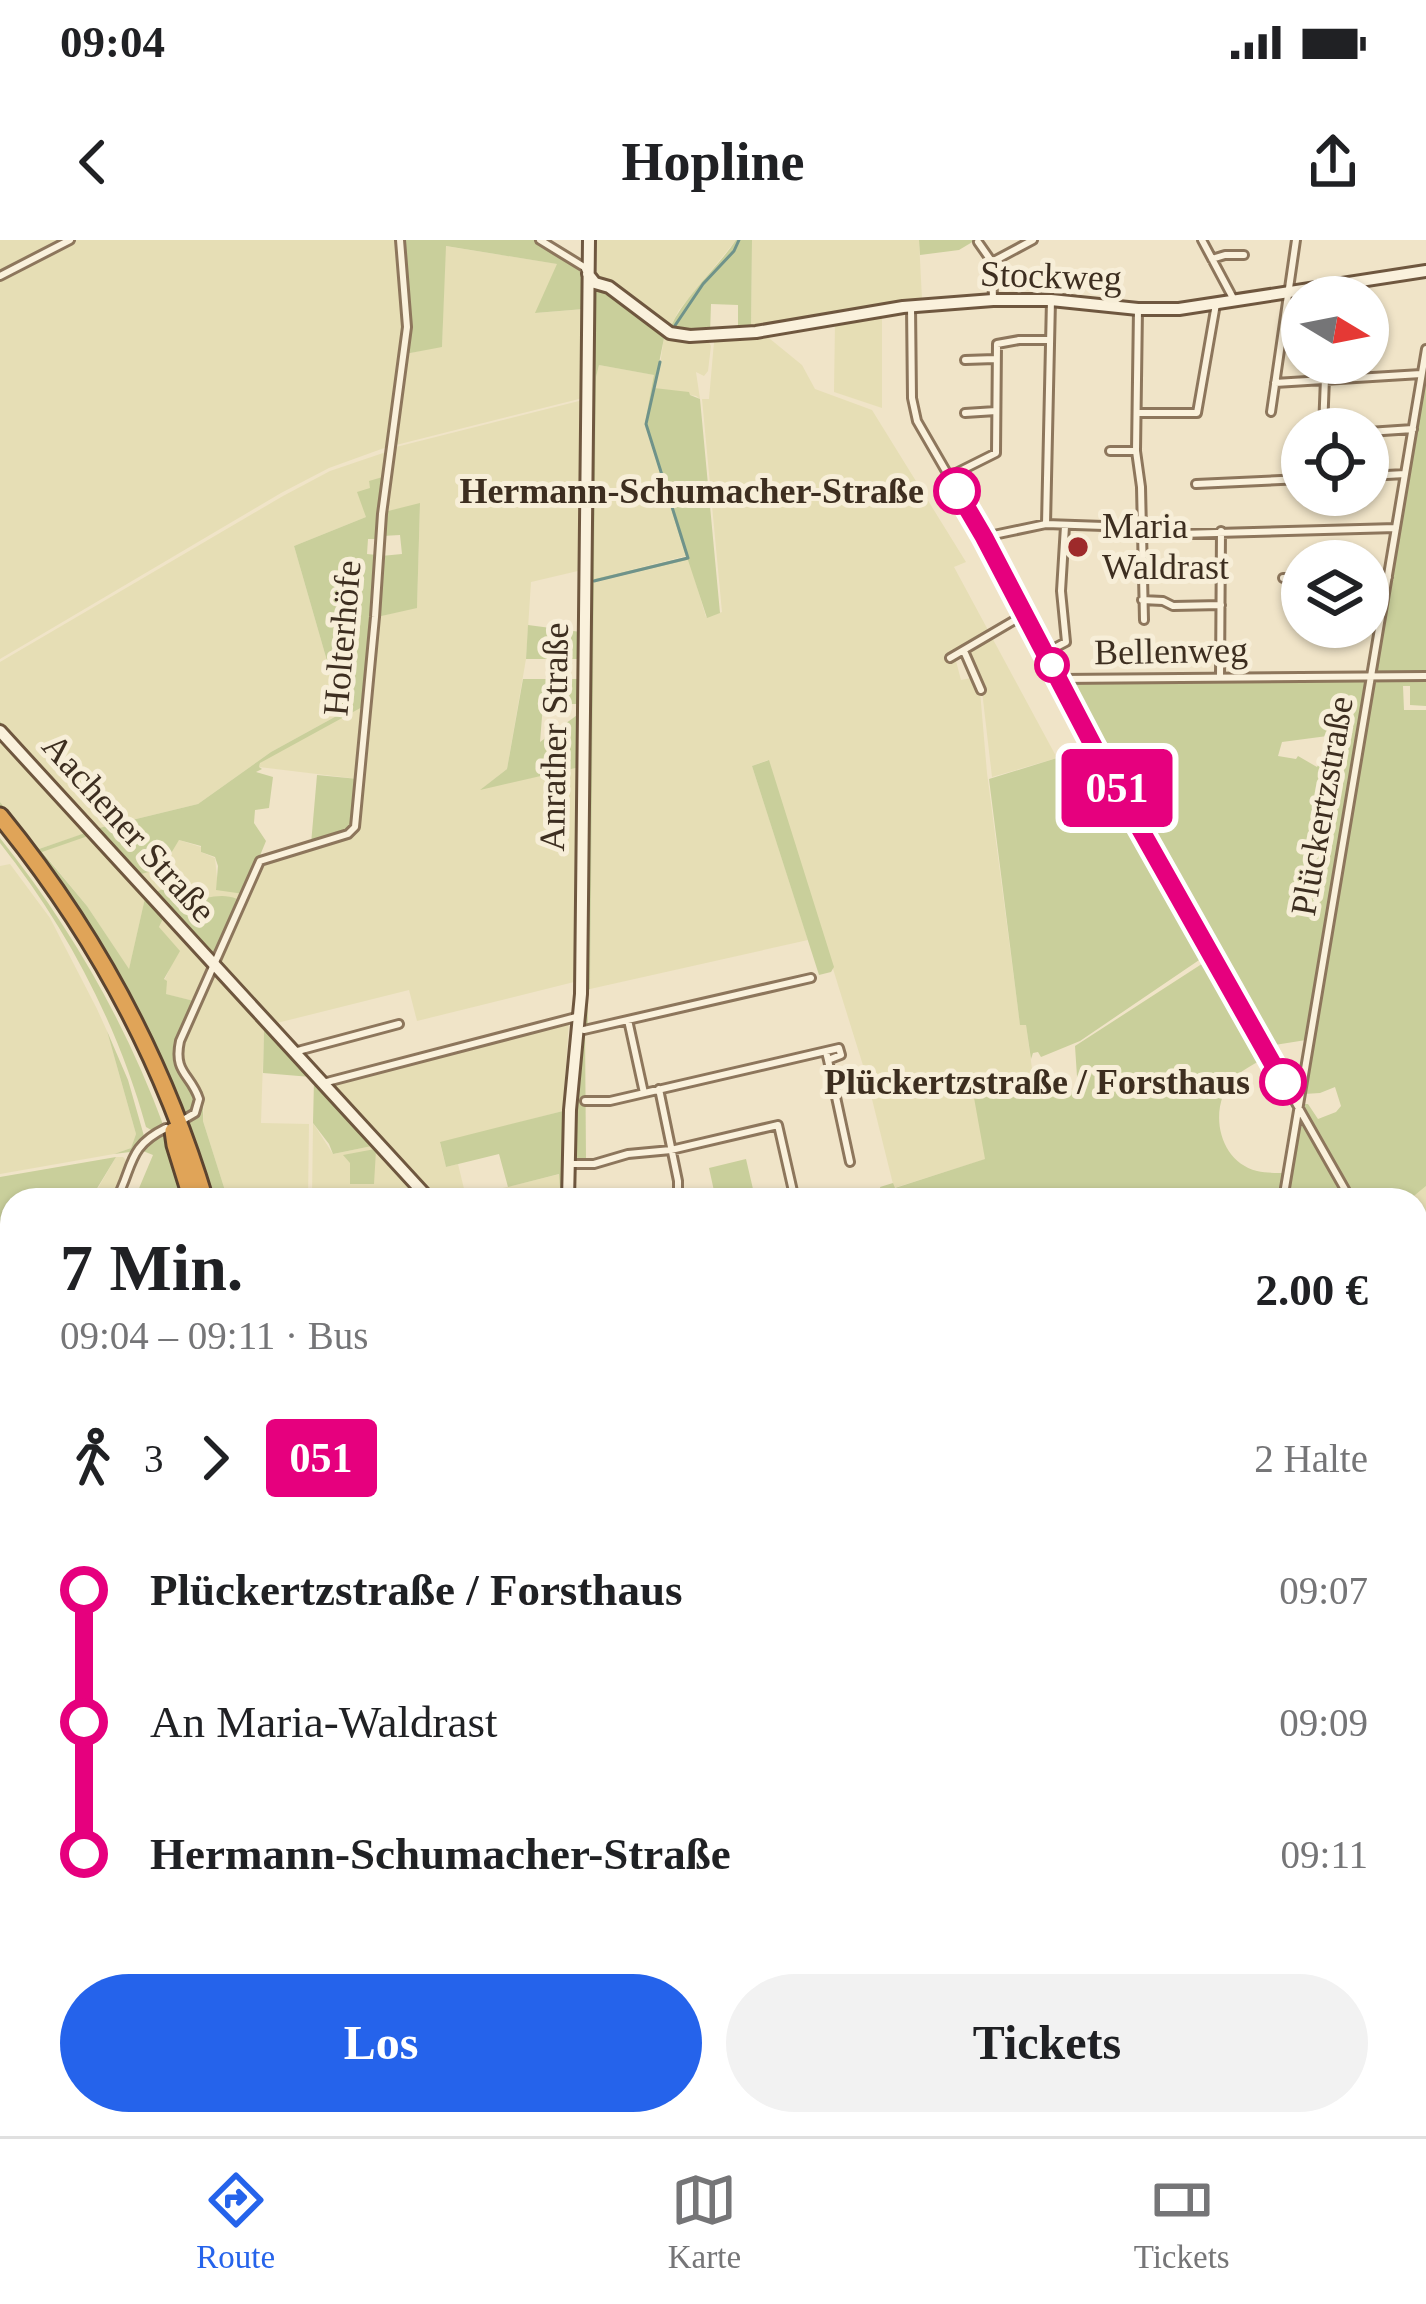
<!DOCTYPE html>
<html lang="de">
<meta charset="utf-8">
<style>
body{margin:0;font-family:Georgia,serif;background:#f2f2f2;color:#202124;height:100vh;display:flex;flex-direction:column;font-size:45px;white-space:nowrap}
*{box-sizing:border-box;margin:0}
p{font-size:39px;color:#757577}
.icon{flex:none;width:66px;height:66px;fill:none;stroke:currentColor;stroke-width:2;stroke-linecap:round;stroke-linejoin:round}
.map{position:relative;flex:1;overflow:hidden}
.panel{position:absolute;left:0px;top:948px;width:1428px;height:948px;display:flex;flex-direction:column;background:#fff;border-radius:36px 36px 0 0;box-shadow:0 3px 9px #0004}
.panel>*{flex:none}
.badge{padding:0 24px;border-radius:9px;font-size:42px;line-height:78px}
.needle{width:78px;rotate:100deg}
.buttons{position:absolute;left:1281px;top:36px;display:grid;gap:24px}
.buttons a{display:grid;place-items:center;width:108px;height:108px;border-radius:50%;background:#fff;box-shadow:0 3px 9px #0004;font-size:60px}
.map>.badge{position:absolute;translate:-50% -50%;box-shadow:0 0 0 6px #fff}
.legs{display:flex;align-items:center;gap:18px;height:132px;padding:0 60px;font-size:39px}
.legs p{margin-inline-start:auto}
.summary{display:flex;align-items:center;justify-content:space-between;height:204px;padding:0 60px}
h1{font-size:66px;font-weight:700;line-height:90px}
.action{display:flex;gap:24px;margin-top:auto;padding:24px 60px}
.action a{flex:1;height:138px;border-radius:72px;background:#2563eb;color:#fff;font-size:48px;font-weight:700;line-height:138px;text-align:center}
.action a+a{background:#f2f2f2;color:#202124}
ul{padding:0 60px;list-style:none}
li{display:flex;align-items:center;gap:42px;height:132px;font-size:45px}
li i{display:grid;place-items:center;width:18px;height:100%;margin:0 15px;background:currentColor}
li i::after{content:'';width:30px;height:30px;margin:-15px;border:9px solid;border-radius:50%;background:#fff}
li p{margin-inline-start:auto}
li:first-child i{background:linear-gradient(#0000 50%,currentColor 0)}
li:last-child i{background:linear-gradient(currentColor 50%,#0000 0)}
.status{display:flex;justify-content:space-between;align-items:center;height:84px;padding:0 60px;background:#fff;direction:ltr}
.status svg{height:33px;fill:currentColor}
header{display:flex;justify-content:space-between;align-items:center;height:156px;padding:0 60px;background:#fff;font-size:54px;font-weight:700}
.menu{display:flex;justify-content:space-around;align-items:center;height:168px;border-top:3px solid #e0e0e0;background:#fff;font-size:33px;color:#757577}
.menu a{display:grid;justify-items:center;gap:6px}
.menu .selected{color:#2563eb}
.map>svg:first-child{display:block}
.farmland{fill:#e6deb5}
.green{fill:#c9cf9b;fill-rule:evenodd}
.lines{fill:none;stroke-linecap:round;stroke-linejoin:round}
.stream{stroke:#6f938a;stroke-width:3}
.street-casing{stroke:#8d765c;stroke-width:12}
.secondary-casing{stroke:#6f573f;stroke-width:16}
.primary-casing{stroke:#5b4430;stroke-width:18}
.highway-casing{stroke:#5b4430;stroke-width:21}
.street{stroke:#faf1dc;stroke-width:6}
.secondary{stroke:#faf1dc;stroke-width:10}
.primary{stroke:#f3d9a0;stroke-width:12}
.highway{stroke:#e0a458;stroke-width:15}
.line-1-casing{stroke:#fff;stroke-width:27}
.line-1{stroke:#e6007e;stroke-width:18}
.stop-1-dot{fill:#fff;stroke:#e6007e;stroke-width:6}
.poi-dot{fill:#9e2a2b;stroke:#f7eed8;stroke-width:4.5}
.labels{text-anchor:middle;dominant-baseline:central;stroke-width:10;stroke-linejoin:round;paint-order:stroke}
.street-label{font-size:36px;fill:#3d2e20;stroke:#f7eed8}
.stop-label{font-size:36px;font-weight:bold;fill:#3d2e20;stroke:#f7eed8;text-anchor:end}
.poi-label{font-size:36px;fill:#3d2e20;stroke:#f7eed8;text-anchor:start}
</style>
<div class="status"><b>09:04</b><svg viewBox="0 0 49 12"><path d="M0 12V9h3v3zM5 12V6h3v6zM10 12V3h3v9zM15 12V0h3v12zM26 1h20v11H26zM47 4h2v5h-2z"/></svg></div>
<header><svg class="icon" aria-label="back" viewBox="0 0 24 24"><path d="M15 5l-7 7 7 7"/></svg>Hopline<svg class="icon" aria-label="share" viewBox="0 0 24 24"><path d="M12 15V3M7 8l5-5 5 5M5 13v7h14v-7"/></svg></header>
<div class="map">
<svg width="1426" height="1896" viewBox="0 0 1426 1896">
<rect width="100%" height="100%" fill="#f0e4c8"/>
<path class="farmland" d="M0 0H61L0 32Z
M73 0H399L406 87 388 203 387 207 329 228 281 253 0 419V39Z
M597 0H736L679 70 670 88 610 43 597 37Z
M752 0H919L922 59 914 64 751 91Z
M445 6 558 24 536 73 584 69 583 158 392 206 405 114 442 106Z
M882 73V168L834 152 835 82Z
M764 94 802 125 815 149 872 170 966 322 954 327 1057 518 992 537 982 451 967 414 949 417 948 424 956 421 961 440 976 437 980 451 987 533 1020 784H1026L1033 836 980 844 986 919 894 948 866 835 768 520 752 526 808 700 590 749 594 342 689 320 706 377 722 372 702 159H709L714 102 717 98Z
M664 97 707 99 711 106 708 131 704 136 696 132 700 159 696 156 653 148 660 125Z
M599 125 655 135 645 183 686 316 594 339 596 137Z
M583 160 582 330 531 342 526 419 507 529 483 548 580 527 578 741 417 781 409 750 277 783 219 723 263 621 353 592 377 377 417 367 420 264 384 272 392 208Z
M389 211 386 236 369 242 371 248 366 277 294 306 342 473 271 512 198 564 99 588 0 480V422L283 256 330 231Z
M361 466H364L358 539 259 527 261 521Z
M0 499 86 593 39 609 0 562Z
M88 595 145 658 129 730 87 666 42 611Z
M179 600 201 607V612L215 618 217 638 244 654 239 665 185 661 178 658 171 646 156 652 149 646 140 633 156 630 157 620Z
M10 624 50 678 97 769 107 791 136 894 131 908 114 914 0 934V626Z
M164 678 208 727 194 761 165 754 164 741 176 715 159 687Z
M213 734 264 789 261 883 309 884 308 960H228L203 881 204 859 199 846 184 827 181 817 185 797Z
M569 781 563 871 440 903 446 927 458 924 466 957 560 934V960H437L330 841Z
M313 883 333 914 372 906 421 960H312Z
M116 917H123L128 922 112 960H91Z
M1426 946V1089L1416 1069V960H1409Z
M0 980 12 1006V1324H4V1343H12V1595L0 1587Z
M1416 1095 1426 1115V1320L1416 1328Z
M1426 1337V1472L1416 1476V1345Z
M1426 1532V1896H1319L1316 1884H1416V1533Z
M0 1591 12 1599V1637L0 1647Z
M12 1672V1829L0 1832V1684Z
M223 1884H475L469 1896H272Z
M1238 1884H1311L1315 1896H1245Z"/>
<path class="green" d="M402 0H535L585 30 584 69 535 73 557 24 446 6 442 107 405 114Z
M736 0H752L751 91 738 92V65L711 64 710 94 670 88C686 54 715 31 736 0Z
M919 0H973L974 1 959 10 920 15Z
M598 47 608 49 670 97 664 98 654 148 689 152 690 155 700 159 720 373 707 378 688 320 594 342 590 749 587 751 588 787 585 789 586 920 574 917 572 911 591 51ZM599 125 654 135 645 183 686 317 594 339 596 137Z
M1426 129V433L1375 434Z
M386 236 378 299H368L367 314 377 315 364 466 260 523 259 527 262 529 256 532 273 537 269 568 255 570 254 583 266 601 244 654 216 650 218 626 215 617 201 612V606L179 600 167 620H158L156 630 141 634 156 652 172 645 178 658C198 665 216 650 237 659L239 665 216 718 213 719 99 593 100 590 95 589 0 486V481L99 588 198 564 271 512 342 473 294 306 366 277 357 252 370 248 369 241Z
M420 263 417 368 377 377 381 316 402 314 400 295 382 296 384 272Z
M528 385 581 392V419H526Z
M1426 438V466L1410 465V446H1403L1404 470H1426V946L1409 960H1353L1302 870 1304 864H1308L1318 879 1336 872 1341 866 1335 847 1320 853 1304 854 1373 444 1375 439Z
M523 439H581V464H543L540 502 580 473V527L480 550 507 529Z
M1367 439 1309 795 1306 800 1268 806 1264 803 1108 530 1064 442ZM1335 495 1317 527 1298 516 1296 519 1278 516 1282 502Z
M0 494 88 591V595H91L209 724 208 727 163 679 159 687 180 711 164 739 167 741 166 754 194 761 199 750 175 815 178 829 197 857 196 866 183 878 35 612 0 568V562L39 609 85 593 0 499ZM88 596 145 658 129 729 87 666 42 612Z
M1094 511 1208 714 1080 801 1041 817 1038 812 1033 813 1031 819 1026 785H1020L989 539 1057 518 1058 522Z
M769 520 834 727 831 732 819 735 752 526Z
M317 535 358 539 354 583 350 590 311 604Z
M0 598C70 686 125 781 164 887L153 891 146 887C118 785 66 686 0 603Z
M1211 718 1267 817C1256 823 1244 829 1235 837 1207 865 1217 921 1257 931 1266 933 1277 933 1286 933L1281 960H884L880 947 893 943 895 948 985 919 971 841 980 844 1033 836 1035 850 1078 852 1075 806Z
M216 731 311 837 263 833 264 789 213 734Z
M107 791 128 840 144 896 130 912 114 914 131 908 136 894Z
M185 797 181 817 188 835 203 852V881L228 960H211L185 882 201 861C188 838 174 824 185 797Z
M567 822 571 823 561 960 559 934 508 947 499 914 446 927 440 902 563 871Z
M314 840 375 903 372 906 333 914 329 904 313 883Z
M1300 879 1303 881 1348 960H1286Z
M165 891 190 960H144V956L137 953 153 915 143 911 125 947C134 917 137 906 165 891Z
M375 909H380L426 960H421L376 910 374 944H350V923L343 915Z
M116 917 90 960H12V980L3 982 12 1006 0 980V937Z
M746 919 753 949 733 953V958L716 960 709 928Z
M12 1837V1884H124L120 1896H0L8 1862 0 1856V1840Z
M143 1884H223L272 1896H232L211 1891 210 1896H139Z
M478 1884H568V1896H472Z
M573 1884H1130L1135 1896H572Z"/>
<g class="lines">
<path class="stream" d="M674 87 703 44 734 11 739 0
M594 341 688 318 646 184 660 122"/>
<g class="street-casing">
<path id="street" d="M540 0 584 27 586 31
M1202 0 1234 60
M978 2 992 22
M1212 19 1225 15H1244
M992 22 1033 0
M992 22 993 60
M0 36 70 0
M1350 57 1352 42
M911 66 912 158 917 181 984 297 1095 509 1351 960
M1138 69 1136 211 1141 247 1144 380
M965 120 995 119
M1338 138 1340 123
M1275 143 1421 134
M1271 172 1296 0
M965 173 996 171
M1137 173H1197L1216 64
M1323 189 1325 138
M1368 192 1413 189
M1110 211H1136
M1368 236 1405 234
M948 237 996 213 997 104 1019 100H1050
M1196 244 1302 239
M1046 284 1051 60
M984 297 1046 284 1104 286 1143 295 1396 288
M1368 337H1388
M1283 338H1302
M1142 360 1163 361 1173 366 1221 365
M964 411 981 450
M1045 413 1066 402 1061 351 1065 286
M950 418 1025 374
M1220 437 1221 291
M1060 439 1426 436
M628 780 644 853
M584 790 811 738
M294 812 399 784
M828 820 850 922
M323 843 580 776
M659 849 678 941V960
M585 861H610L839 808 841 815 828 820 826 812
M183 880 195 873 199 859C191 834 173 833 180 801L260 621 348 594 355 587 375 377 382 274 407 87 400 0
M569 924H594L628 914 671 910 778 885 795 960
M116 960C134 926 127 907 166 888
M848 960 860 957 861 960
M1283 960 1426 109
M1416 1082 1426 1101
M1416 1482 1426 1477
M0 1682 12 1669
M1314 1884 1317 1896"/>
</g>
<g class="secondary-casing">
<path id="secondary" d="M588 34 595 43 609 47 670 93 690 96 756 92 903 67 993 60H1051L1138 69H1179L1426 31
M0 491 430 960
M568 960 570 870 581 754 589 0
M1416 1338 1426 1330
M0 1840 12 1837
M570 1896 571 1884"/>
</g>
<g class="primary-casing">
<path id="primary" d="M1220 1884 1226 1896"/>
</g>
<g class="highway-casing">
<path id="highway" d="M0 576C93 690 163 820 205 960
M173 891 175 905 192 960
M125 1896 129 1884"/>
</g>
<use href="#street" class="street"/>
<use href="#secondary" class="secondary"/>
<use href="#primary" class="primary"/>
<use href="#highway" class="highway"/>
</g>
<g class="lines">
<g class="line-1-casing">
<path id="line-1" d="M957 251 984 297 1095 509 1283 842"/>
</g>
<use href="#line-1" class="line-1"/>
</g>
<g class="stop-1-dot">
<circle cx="957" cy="251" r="21"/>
<circle cx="1052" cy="425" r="15"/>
<circle cx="1283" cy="842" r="21"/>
</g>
<circle class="poi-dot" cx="1078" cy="307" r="12"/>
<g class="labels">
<g class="street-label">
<text transform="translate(1051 36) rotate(2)">Stockweg</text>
<text transform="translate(342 398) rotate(-85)">Holterhöfe</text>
<text transform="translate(1171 411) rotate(-1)">Bellenweg</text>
<text transform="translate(554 497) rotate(-89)">Anrather Straße</text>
<text transform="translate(1322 566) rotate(-80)">Plückertzstraße</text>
<text transform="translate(129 588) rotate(48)">Aachener Straße</text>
</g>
<g class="stop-label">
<text x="924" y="251">Hermann-Schumacher-Straße</text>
<text x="1250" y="842">Plückertzstraße / Forsthaus</text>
</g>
<g class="poi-label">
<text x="1102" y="286">Maria<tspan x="1102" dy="41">Waldrast</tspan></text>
</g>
</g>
</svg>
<div class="buttons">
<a><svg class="needle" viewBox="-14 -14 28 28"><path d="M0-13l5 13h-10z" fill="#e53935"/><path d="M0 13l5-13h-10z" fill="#757577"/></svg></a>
<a><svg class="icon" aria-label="locate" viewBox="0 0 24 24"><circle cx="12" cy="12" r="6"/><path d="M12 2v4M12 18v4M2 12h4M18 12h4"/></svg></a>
<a><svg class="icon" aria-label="layers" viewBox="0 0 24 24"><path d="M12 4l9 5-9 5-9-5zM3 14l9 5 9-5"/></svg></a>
</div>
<b class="badge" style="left:1117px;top:548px;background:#e6007e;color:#fff">051</b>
<section class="panel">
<div class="summary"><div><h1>7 Min.</h1><p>09:04 – 09:11 · Bus</p></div><b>2.00 €</b></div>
<div class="legs"><svg class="icon" aria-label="walk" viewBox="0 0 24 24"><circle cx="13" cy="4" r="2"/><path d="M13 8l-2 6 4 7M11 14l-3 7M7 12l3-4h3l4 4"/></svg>3<svg class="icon" aria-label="forward" viewBox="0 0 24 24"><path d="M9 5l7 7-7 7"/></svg><b class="badge" style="background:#e6007e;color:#fff">051</b><p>2 Halte</p></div>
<ul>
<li><i style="color:#e6007e"></i><b>Plückertzstraße / Forsthaus</b><p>09:07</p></li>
<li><i style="color:#e6007e"></i><span>An Maria-Waldrast</span><p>09:09</p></li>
<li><i style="color:#e6007e"></i><b>Hermann-Schumacher-Straße</b><p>09:11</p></li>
</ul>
<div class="action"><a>Los</a><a>Tickets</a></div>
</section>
</div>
<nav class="menu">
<a class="selected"><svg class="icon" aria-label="directions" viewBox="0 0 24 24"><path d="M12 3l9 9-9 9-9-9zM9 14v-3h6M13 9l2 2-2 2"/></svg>Route</a>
<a><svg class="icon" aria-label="map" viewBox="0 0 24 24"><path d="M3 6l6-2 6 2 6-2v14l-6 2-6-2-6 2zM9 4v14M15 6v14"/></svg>Karte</a>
<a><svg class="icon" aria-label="tickets" viewBox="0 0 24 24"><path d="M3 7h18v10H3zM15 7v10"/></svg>Tickets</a>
</nav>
